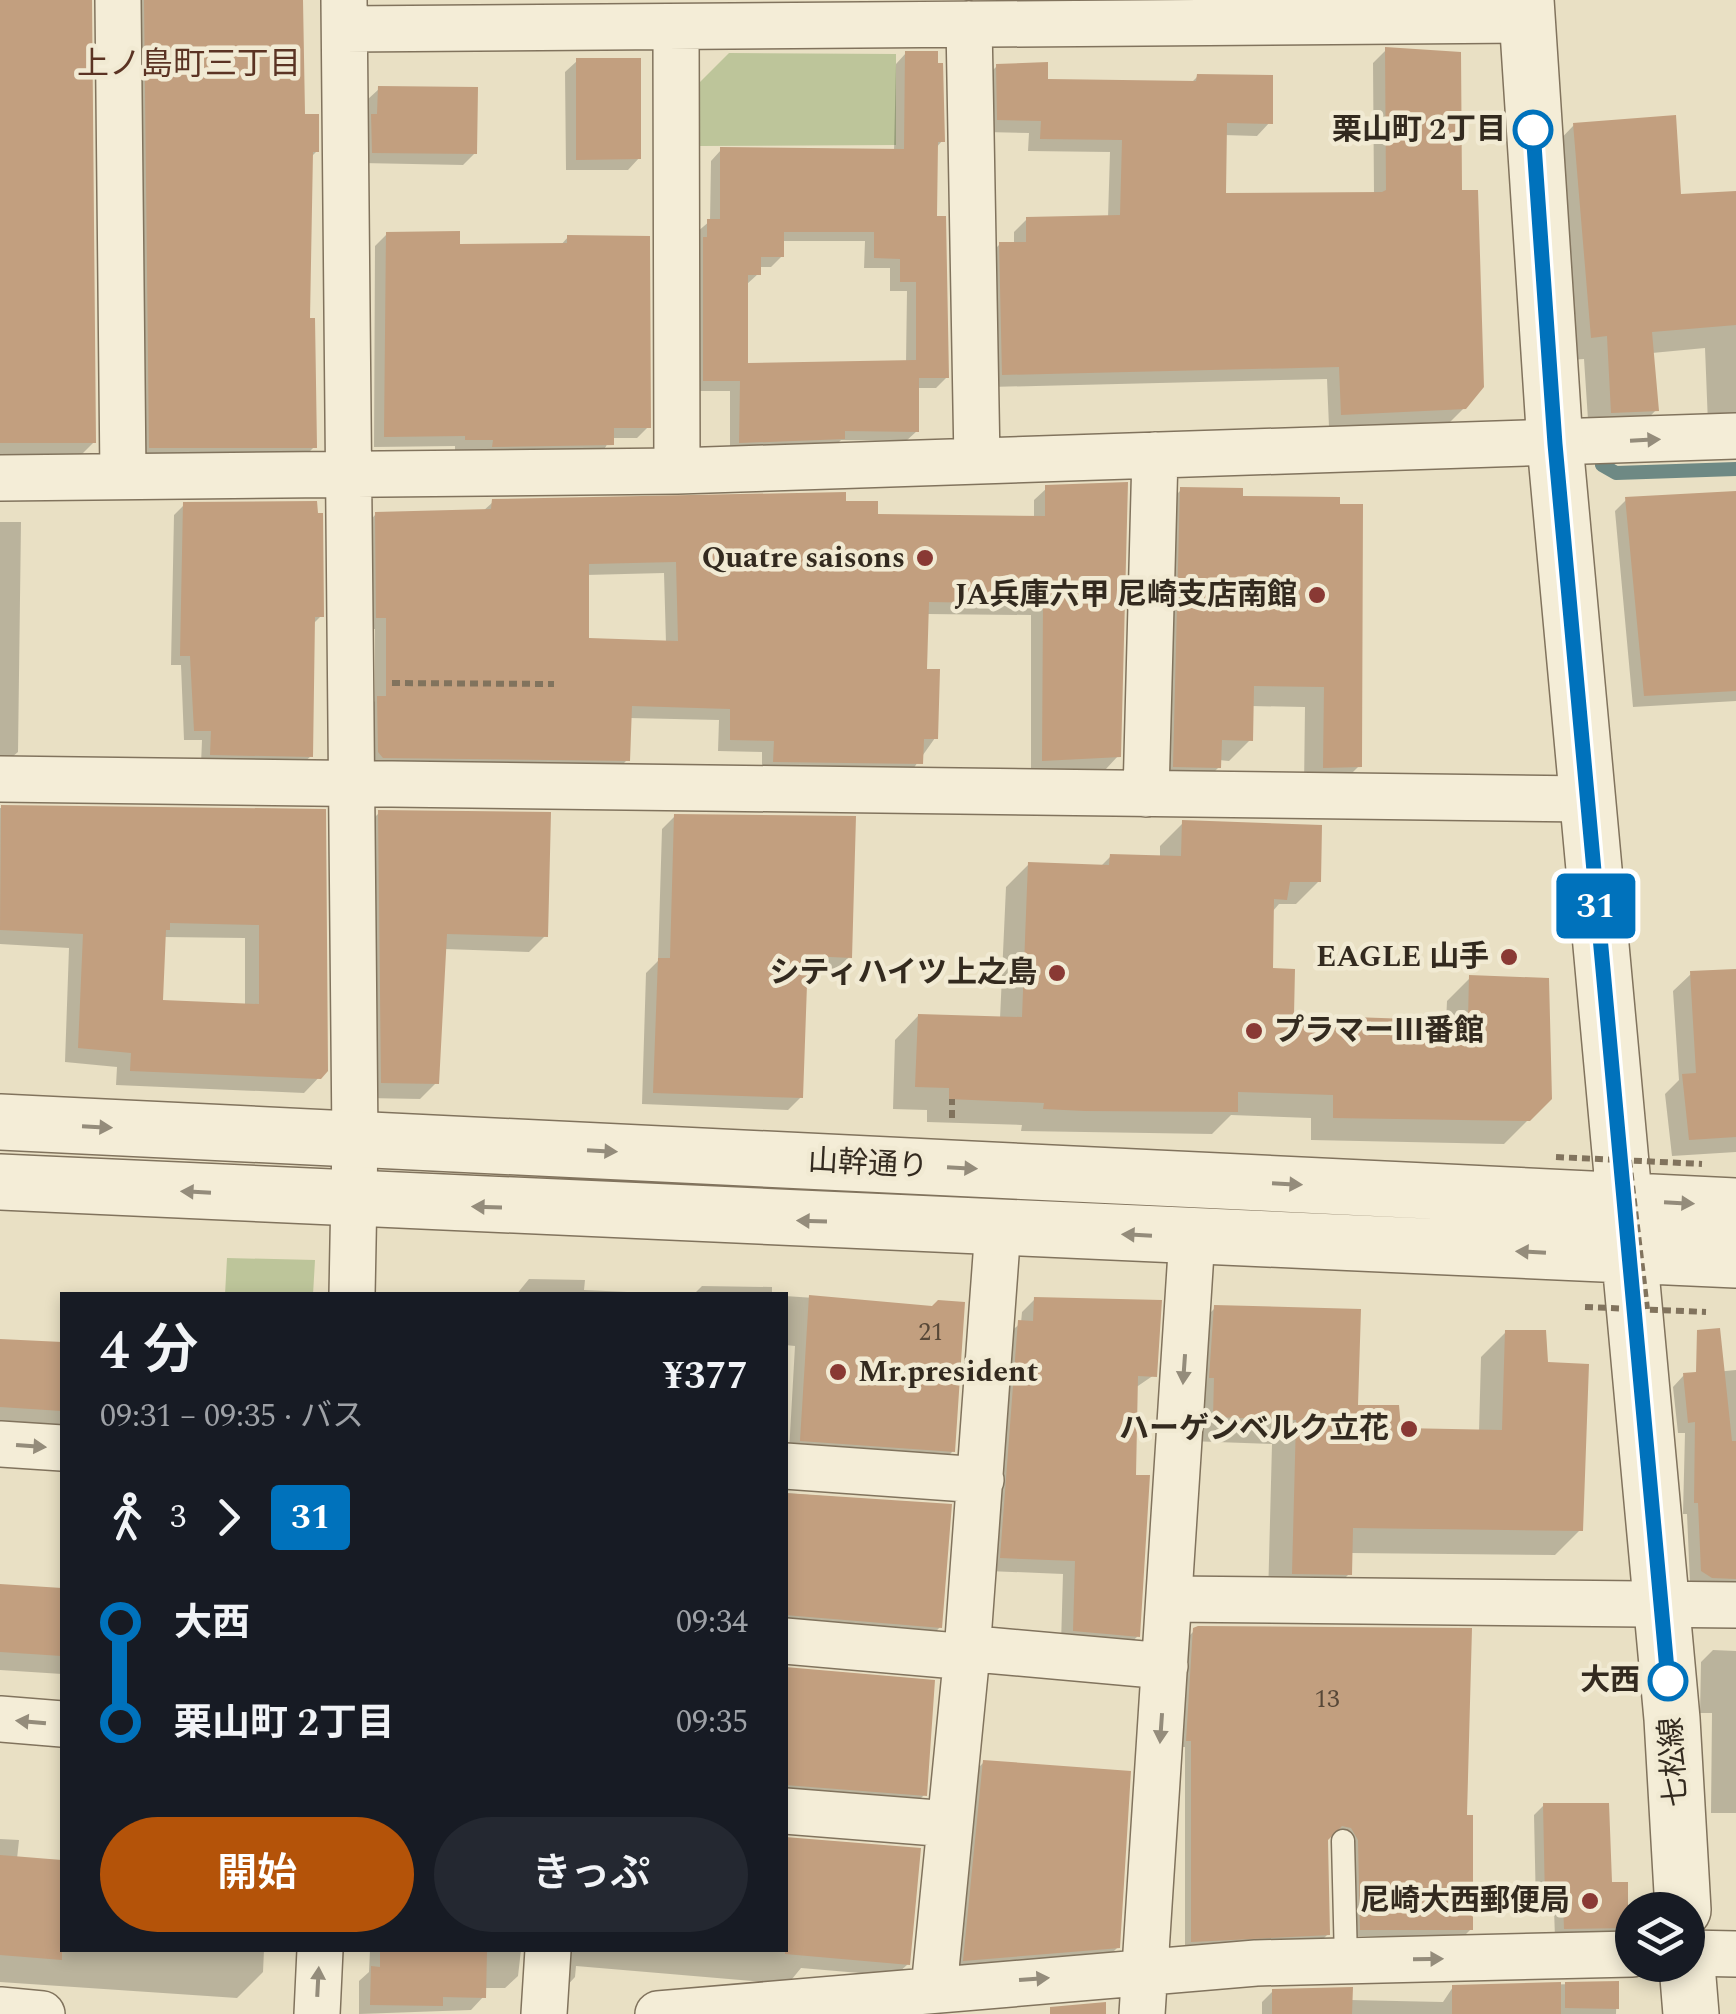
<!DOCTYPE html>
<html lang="ja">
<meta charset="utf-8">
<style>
body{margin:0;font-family:Spectral,"Noto Sans JP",serif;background:#242831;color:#f1f3f6;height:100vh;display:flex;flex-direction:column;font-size:38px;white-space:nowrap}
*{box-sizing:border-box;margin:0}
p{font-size:32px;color:#9ea1a6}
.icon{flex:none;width:55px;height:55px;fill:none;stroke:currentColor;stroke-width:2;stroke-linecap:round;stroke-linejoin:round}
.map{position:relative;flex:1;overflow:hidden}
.details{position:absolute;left:60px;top:1292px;width:728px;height:660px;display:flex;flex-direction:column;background:#171b24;border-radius:0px;box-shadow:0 5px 15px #0003}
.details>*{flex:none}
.badge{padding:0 20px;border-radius:8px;font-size:35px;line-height:65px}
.controls{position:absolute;left:1615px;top:1892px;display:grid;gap:20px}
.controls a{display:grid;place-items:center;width:90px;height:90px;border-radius:50%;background:#171b24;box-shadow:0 5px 15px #0003;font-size:50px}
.map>.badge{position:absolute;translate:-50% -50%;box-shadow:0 0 0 5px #fff}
.legs{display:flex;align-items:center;gap:15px;height:110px;padding:0 40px;font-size:32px}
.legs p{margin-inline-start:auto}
.headline{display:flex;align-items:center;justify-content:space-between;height:170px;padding:0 40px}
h1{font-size:55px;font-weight:600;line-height:75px}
.primary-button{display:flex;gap:20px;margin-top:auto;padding:20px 40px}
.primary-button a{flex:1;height:115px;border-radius:60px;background:#b45309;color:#fff;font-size:40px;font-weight:600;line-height:115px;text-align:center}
.primary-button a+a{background:#242831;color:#f1f3f6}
ul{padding:0 40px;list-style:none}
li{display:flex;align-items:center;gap:35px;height:100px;font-size:38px}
li i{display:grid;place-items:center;width:15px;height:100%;margin:0 12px;background:currentColor}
li i::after{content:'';width:25px;height:25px;margin:-12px;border:8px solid;border-radius:50%;background:#171b24}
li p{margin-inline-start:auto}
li:first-child i{background:linear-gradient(#0000 50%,currentColor 0)}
li:last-child i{background:linear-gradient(currentColor 50%,#0000 0)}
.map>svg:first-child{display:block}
.green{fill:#bdc59a}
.shadow{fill:#0003;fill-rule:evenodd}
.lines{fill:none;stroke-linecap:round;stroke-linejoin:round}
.stream{stroke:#6e8984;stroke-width:14}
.building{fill:#c29f7f;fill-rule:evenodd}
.service-casing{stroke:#81735d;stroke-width:25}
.minor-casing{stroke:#81735d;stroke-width:48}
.tertiary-casing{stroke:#81735d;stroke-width:58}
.path{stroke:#81735d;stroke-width:6;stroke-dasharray:8 5;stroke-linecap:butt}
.service{stroke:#f4edd7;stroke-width:22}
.minor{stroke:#f4edd7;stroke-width:45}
.tertiary{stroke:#f4edd7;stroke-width:55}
.path-bridge{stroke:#81735d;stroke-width:6;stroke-dasharray:8 5;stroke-linecap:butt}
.oneway{fill:#948c7b}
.line-1-casing{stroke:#fff;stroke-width:22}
.line-1{stroke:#0072bc;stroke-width:15}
.stop-1-dot{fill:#fff;stroke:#0072bc;stroke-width:5}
.poi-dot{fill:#893934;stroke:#f1ead3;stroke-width:4}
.labels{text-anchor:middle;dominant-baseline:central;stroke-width:9;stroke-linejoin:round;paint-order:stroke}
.number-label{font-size:25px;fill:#574737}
.stop-label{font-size:30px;font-weight:bold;fill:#332a1f;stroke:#f1ead3;text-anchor:end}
.poi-label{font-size:30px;font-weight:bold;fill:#332a1f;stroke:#f1ead3;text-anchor:end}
.street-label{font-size:30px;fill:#332a1f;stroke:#f1ead3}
.neighbourhood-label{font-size:32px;fill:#5b3323;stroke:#f1ead3}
</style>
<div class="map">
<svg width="1736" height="2014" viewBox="0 0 1736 2014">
<rect width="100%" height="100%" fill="#e9e0c4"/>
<path class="green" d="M729 53 896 54V145L698 146V84Z
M227 1258 315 1260 313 1295H225Z"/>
<path class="shadow" d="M0 0H90L94 442 81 455H4L0 459Z
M142 0H301L303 117 317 151 311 157 307 321 314 447 301 460H137L132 13Z
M1386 50 1464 408 1450 422 1329 427 1327 379 990 387 987 257 1000 244H1014V232L1027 219 1108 218 1110 152 1028 151 1029 133 985 132 984 79 997 66 1045 81 1190 84 1198 76 1270 122 1257 136 1224 135 1223 196 1374 195 1373 63Z
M906 53 942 141 935 149V219L947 377 936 388H917V431L906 441 841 440 832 449 730 452V391H693L697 232 710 221 711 161 721 150 894 151 896 64ZM782 241H865L864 268H890V291H907L906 363 745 365 747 284 758 274V267H771L782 256Z
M577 61 639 158 628 170H566L565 72Z
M379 89 475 153 463 165 361 163 367 100Z
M1574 125 1679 197 1736 193V425L1708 424 1705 348 1652 353 1656 410 1633 434 1589 435 1584 359 1569 360 1551 149Z
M387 234 458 246H560L568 237 648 427 637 438H611L600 456 482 457V450H455V446L374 447 375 246Z
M1047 488 1118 756 1106 769 1031 772V615L927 614 925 671 935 738 908 776 762 774V752L718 751 719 720 629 718 627 760 615 772 370 769 366 711 375 701V629H365L364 527 376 514 482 512 493 502 844 503 876 516 1034 518V500ZM664 573 666 643 586 641V575Z
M1181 490 1241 498 1359 766 1338 787H1304L1305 707 1251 706 1250 740 1229 761 1219 760V767L1198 788 1153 787 1161 510Z
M1736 493V701L1633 707 1615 511 1626 500Z
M184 505 321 616 313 624 311 756 300 766 201 764 202 740H184L181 665H171L174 515Z
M0 522H21L18 752 0 767Z
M0 808 323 812 326 1070 304 1093 116 1085 117 1067 65 1062 69 948 0 944ZM163 937 245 938V1006L160 1003Z
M379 813 545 936 529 952 444 949 436 1083 420 1099 366 1098 363 829Z
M675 816 850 956 837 969 805 968 801 1097 788 1110 642 1104 646 973 658 961 662 829Z
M1183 823 1319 881 1296 904H1279L1272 912 1271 971 1291 1018 1446 1023 1447 1001 1470 978 1550 1098 1504 1144 1311 1140V1118L1231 1115 1212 1134 1021 1131 1022 1125 927 1122V1110L893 1109 895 1040 918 1016 1000 1019 1006 887 1029 864 1100 867 1111 856 1160 858V846Z
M1736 971V1152L1672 1156 1665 1094 1679 1080 1673 991 1691 974Z
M529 1279 585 1280 584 1290 693 1295 702 1286 772 1287V1295H516Z
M785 1296 874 1302 953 1451 941 1463 789 1452 795 1346 785 1345Z
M1035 1299 1154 1375 1135 1388 1138 1636 1124 1649 1061 1644 1063 1574 988 1571 1005 1336 1021 1323 1022 1312Z
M1215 1308 1355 1407 1399 1431 1479 1432 1481 1357 1506 1332 1546 1364 1580 1530 1555 1555 1350 1553 1349 1574 1324 1599 1268 1598 1272 1444 1189 1441 1190 1333Z
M0 1341 62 1345V1444L0 1440Z
M1736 1370V1594L1690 1583 1687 1514H1683L1685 1433H1678L1673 1387 1684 1375Z
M785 1493 949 1506 940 1627 928 1640 785 1627Z
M0 1587 62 1590V1674L0 1670Z
M1194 1631 1465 1817 1471 1929 1464 1936H1354L1344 1835 1333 1832 1326 1839 1328 1934 1321 1941 1185 1948V1747H1180L1187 1638Z
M1713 1650 1736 1651V1813H1711L1712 1713H1700L1701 1662Z
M785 1670 924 1795 912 1807 785 1797Z
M984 1762 1118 1947 1106 1959 953 1971 972 1774Z
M1544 1805 1610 1885 1625 1927 1615 1937 1555 1938 1554 1909H1536L1534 1815Z
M0 1839 19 1840 17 1859 62 1862V1950H264L263 1972 237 1998 0 1982Z
M785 1840 908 1964 895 1976 801 1968 788 1984 576 1966 575 1977 563 1990 559 1950H785Z
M370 1950H521L518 1976 505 1988H483V1997L471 2010 359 2014V1981L369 1972Z
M1617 1983 1616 2014H1262V2002L1273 1991 1350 2000 1443 2002 1453 1987Z"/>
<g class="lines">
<path class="stream" d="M1602 465 1616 473 1736 469"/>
</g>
<path class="building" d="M0 0H92L96 443H0Z
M144 0H303L305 114H319V152H313L310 318H315L317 448H149Z
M1385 47 1461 52 1462 190H1478L1484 387 1466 409 1341 415 1339 367 1002 375 999 242H1026V217L1120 215 1122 140 1040 139 1041 121 997 120 996 64 1048 62V79L1196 81 1197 74 1273 75V124L1227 123 1226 193 1382 192 1386 190Z
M905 51H938V63H943L945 142H938L937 216H946L949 378H919V432L845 431V439L739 443 740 381H703V237H707V219H720V147L904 149ZM784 232H874V258L900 259V282H916V360L748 363V275H761V257H784Z
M576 58H641V159L576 160Z
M378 86 478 87 477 154 372 153 371 114H377Z
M1676 115 1681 194 1736 191V325L1652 332 1659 411 1611 413 1607 336 1591 338 1573 123Z
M460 231V244L567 243V235L650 236 651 428H614V445L492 447 493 440H465V436L384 437 386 232Z
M1128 482 1121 757 1042 761 1043 604 929 602 927 669H940L938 739H924L923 764 773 762 774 741 730 740V709L632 706 630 761 383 758 378 752 377 696H386V618H376L375 512 491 509 492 499 846 492V501H878V514L1045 516V485ZM676 562 678 641 589 638V564Z
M1180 487 1243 488V496L1340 497V504H1363L1362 767 1323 768 1324 687 1254 686 1253 741 1222 740 1221 768 1173 767Z
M1736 491V691L1644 696 1625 497Z
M317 501 318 513H323L324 617H315L313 757 210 755 211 731H194L190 656H180L183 502Z
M1 805 326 809 328 1071 321 1079 130 1071 131 1053 78 1048 83 934 0 930ZM170 923 259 925V1004L163 1000 166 930H170Z
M378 810 551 812 548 937 447 934 439 1084 381 1083Z
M674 814 856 816 852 958 808 956 803 1098 653 1093 658 958H670Z
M1182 820 1322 825 1321 882H1290L1287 900 1274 899 1273 968 1295 969 1294 1015 1468 1021 1469 975 1549 978 1552 1099 1530 1121 1333 1118V1095L1238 1092V1112L1085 1111 1043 1109 1044 1103 949 1099V1088L915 1087 918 1014 1022 1017 1028 862 1109 865 1110 854 1181 856Z
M1736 969V1137L1689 1140 1682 1074 1696 1073 1690 971Z
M809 1295 932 1306 938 1300 965 1302 955 1452 800 1441Z
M1034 1297 1162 1300 1157 1377 1138 1376 1136 1475H1150L1140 1637 1073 1631 1075 1561 1000 1558 1018 1320 1033 1321Z
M1214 1305 1361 1309 1358 1405H1399L1401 1428 1502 1430 1505 1330H1546L1548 1362 1589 1364 1583 1531 1353 1528 1352 1575 1292 1574 1296 1420 1213 1417 1214 1378H1209Z
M1720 1328 1732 1441H1736V1579L1712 1578 1701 1571 1698 1503H1694L1695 1422 1688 1423 1683 1373 1696 1372 1697 1330Z
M0 1339 62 1342V1411L0 1407Z
M785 1493 952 1504 942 1628 785 1615Z
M0 1584 62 1588V1656L0 1652Z
M1198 1626 1472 1628 1467 1815H1473V1930H1360L1358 1840 1351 1828 1342 1826 1328 1840 1330 1935 1191 1942V1741H1186L1193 1628Z
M785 1667 935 1680 927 1796 785 1785Z
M983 1760 1131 1771 1120 1948 963 1961Z
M1543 1803H1609L1612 1882H1628V1928L1564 1929 1563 1900H1545Z
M785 1837 921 1848 910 1965 785 1954Z
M0 1855 62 1860V1960L0 1955Z
M380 1950H487L486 1998 443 1997V2006L370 2005 371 1966 380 1967Z
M1619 1981V2009L1565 2008V1982Z
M1561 1982V2014H1452V1985Z
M1353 1987 1352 2014H1272V1989Z
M1106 2002V2014H1050V2007Z"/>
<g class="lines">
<g class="service-casing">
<path id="service" d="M1343 1841 1346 1961"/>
</g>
<g class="minor-casing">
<path id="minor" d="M118 0 123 476
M344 0 355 1140 352 1295
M969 24 977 461
M676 27 677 471
M345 29 1525 20
M0 478 677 471 1736 436
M0 779 1587 799
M1146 794 1155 455
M0 1444 62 1448
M785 1466 981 1480
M1169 1599 1736 1605
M785 1641 957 1656 975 1649 1165 1666
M0 1719 62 1724
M785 1811 949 1824
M1688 1953 1736 1954
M934 1989 967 1653 998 1228
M0 2010 42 2014
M317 2014 320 1950
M544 2014 548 1950
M658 2014 1256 1963 1632 1954
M1142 2014 1192 1237"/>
</g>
<g class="tertiary-casing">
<path id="tertiary" d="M1526 0 1555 444 1672 1719 1683 1910
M0 1122 1736 1206
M0 1182 1736 1260
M1687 1965 1691 2014"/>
</g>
<path class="path" d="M392 683 554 684
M952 1118V1099"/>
<use href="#service" class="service"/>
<use href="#minor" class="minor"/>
<use href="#tertiary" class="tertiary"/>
<path class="path-bridge" d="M1556 1157 1702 1164
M1629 1160 1647 1309
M1585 1307 1706 1312"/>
</g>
<defs><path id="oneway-solid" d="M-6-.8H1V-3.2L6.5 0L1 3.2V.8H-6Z" transform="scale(2.5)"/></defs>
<g class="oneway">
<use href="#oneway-solid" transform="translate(1645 440) rotate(-3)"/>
<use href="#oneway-solid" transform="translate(97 1127) rotate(3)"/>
<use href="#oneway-solid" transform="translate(602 1151) rotate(3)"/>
<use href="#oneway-solid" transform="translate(962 1168) rotate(3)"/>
<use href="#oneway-solid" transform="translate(1287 1184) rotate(3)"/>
<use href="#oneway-solid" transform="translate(196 1192) rotate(-177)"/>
<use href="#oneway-solid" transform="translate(1679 1203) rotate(3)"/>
<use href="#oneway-solid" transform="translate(487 1207) rotate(-178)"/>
<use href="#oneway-solid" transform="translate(812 1221) rotate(-178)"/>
<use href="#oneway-solid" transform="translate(1137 1235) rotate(-177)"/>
<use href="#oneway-solid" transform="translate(1531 1252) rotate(-177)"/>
<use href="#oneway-solid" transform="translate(1184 1369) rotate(94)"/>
<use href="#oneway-solid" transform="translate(31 1446) rotate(4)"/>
<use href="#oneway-solid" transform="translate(31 1722) rotate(-175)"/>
<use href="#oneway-solid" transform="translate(1161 1728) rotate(94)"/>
<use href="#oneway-solid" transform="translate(1428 1959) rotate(-1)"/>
<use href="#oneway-solid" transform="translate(1034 1979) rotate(-4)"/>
<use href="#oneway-solid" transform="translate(318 1982) rotate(-87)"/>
</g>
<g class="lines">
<g class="line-1-casing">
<path id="line-1" d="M1533 130 1555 444 1668 1681"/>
</g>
<use href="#line-1" class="line-1"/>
</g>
<g class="stop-1-dot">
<circle cx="1533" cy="130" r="18"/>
<circle cx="1668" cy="1681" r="18"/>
</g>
<g class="poi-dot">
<circle cx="925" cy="558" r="10"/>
<circle cx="1317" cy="595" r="10"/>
<circle cx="1509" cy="957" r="10"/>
<circle cx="1057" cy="973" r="10"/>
<circle cx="1254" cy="1031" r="10"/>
<circle cx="838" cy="1372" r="10"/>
<circle cx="1409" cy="1429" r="10"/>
<circle cx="1590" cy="1901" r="10"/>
</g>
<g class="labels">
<g class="number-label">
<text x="931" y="1333">21</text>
<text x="1327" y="1700">13</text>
</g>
<g class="stop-label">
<text x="1506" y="130">栗山町 2丁目</text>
<text x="1640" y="1681">大西</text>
</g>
<g class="poi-label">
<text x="905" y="558">Quatre saisons</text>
<text x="1297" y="595">JA兵庫六甲 尼崎支店南館</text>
<text x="1489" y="957">EAGLE 山手</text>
<text x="1037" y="973">シティハイツ上之島</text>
<text x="1274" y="1031" text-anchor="start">プラマーⅢ番館</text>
<text x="858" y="1372" text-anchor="start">Mr.president</text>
<text x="1389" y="1429">ハーゲンベルク立花</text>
<text x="1570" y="1901">尼崎大西郵便局</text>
</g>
<g class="street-label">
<text transform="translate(868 1164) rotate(3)">山幹通り</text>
<text transform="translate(1674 1762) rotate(-94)">七松線</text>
</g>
<g class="neighbourhood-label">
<text x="189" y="64">上ノ島町三丁目</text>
</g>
</g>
</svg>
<div class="controls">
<a><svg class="icon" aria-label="layers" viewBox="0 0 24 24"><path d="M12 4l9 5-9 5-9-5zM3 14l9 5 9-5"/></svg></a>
</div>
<b class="badge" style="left:1596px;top:906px;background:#0072bc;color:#fff">31</b>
<section class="details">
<div class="headline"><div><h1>4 分</h1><p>09:31 – 09:35 · バス</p></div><b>¥377</b></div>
<div class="legs"><svg class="icon" aria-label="walk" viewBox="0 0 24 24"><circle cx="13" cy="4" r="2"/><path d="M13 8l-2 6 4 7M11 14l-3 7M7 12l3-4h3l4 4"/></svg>3<svg class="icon" aria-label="forward" viewBox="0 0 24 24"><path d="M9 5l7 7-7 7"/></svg><b class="badge" style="background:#0072bc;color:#fff">31</b></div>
<ul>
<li><i style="color:#0072bc"></i><b>大西</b><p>09:34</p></li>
<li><i style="color:#0072bc"></i><b>栗山町 2丁目</b><p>09:35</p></li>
</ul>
<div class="primary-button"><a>開始</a><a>きっぷ</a></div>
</section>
</div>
